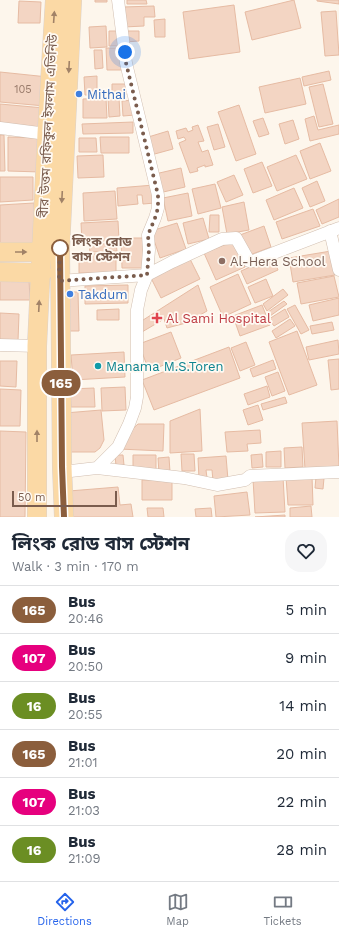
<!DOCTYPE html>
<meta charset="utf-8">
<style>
body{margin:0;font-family:"Work Sans","Noto Sans Bengali",sans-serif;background:#f6f6f7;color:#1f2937;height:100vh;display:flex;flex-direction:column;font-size:15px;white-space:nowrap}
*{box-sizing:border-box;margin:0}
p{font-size:13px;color:#747a83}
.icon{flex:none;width:22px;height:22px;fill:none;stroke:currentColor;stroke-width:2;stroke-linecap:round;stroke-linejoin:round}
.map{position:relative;height:517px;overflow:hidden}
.panel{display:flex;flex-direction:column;background:#fff;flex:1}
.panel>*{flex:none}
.badge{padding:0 8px;border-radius:13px;font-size:14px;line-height:26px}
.scale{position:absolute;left:12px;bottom:10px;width:105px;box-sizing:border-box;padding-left:4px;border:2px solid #7a5c4d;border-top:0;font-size:11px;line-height:14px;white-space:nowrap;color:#7a5c4d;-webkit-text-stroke:3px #fffaf3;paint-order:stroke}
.you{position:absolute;width:20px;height:20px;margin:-10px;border:3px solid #fff;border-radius:50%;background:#1a73e8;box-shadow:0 0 0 6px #1a73e833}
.map>.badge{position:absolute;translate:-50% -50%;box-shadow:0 0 0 2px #fff}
.round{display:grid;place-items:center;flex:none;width:42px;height:42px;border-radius:16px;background:#f6f6f7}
.head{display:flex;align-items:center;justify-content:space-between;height:68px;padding:0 12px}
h1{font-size:19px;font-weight:700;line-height:30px}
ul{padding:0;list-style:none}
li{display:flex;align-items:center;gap:12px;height:48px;padding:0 12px;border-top:1px solid #e0e1e3}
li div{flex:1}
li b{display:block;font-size:15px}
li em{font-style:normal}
li .badge{min-width:44px;font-weight:700;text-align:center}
.dock{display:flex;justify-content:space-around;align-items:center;height:56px;border-top:1px solid #e0e1e3;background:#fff;font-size:11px;color:#747a83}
.dock a{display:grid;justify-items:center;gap:2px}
.dock .active{color:#2563eb}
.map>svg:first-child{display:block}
.building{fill:#f3d5c3;stroke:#e6bba3}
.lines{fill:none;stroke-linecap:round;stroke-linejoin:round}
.minor-casing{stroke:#d1beb0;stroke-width:13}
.primary-casing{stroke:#dad1cd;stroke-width:20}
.minor{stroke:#fff;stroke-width:12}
.primary{stroke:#fbd9a5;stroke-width:19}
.oneway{fill:#a18267}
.line-casing{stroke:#fff;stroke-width:9}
.line{stroke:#8b5e3c;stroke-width:6}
.walk{stroke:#7a5c4d;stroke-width:4;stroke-dasharray:0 7.2}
.shop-dot{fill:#3f7fe0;stroke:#fffaf3;stroke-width:1.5}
.stop-dot{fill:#fff;stroke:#8b5e3c;stroke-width:2}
.education-dot{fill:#8d6e63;stroke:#fffaf3;stroke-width:1.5}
.health-dot{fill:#e0444e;stroke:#fffaf3;stroke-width:1.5}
.culture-dot{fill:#0f9aa8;stroke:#fffaf3;stroke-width:1.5}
.labels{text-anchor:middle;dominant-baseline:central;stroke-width:3.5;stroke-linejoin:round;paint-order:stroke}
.number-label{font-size:11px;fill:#987a6a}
.shop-label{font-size:13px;fill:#366cbe;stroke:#fffaf3;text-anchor:start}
.street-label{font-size:13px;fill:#7a5c4d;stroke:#fffaf3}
.stop-label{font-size:13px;font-weight:bold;fill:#7a5c4d;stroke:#fffaf3;text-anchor:start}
.education-label{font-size:13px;fill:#785e54;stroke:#fffaf3;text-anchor:start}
.health-label{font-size:13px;fill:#be3a42;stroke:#fffaf3;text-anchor:start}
.culture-label{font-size:13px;fill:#0d838f;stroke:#fffaf3;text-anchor:start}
</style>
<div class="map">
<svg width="339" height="517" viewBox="0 0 339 517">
<rect width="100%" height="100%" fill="#fdf6ec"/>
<path class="building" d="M95 0H107V2H95Z
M127 0H146L147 4H127Z
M294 0 301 28 252 40 245 12Z
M317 0H339V4L317 1Z
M19 1 41 2 40 23H18Z
M234 5 240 52 189 59 183 12Z
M154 6 155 17H144V26L124 27 123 7Z
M336 11 339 55 325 56 321 12Z
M165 19V37H155L154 20Z
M106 26 107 47 90 48 89 27Z
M109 31H121V46H109Z
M125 31H139V41L125 42Z
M106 48H123L124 70H107Z
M94 50H102L103 68 95 69Z
M329 71 331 80 304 86 302 77Z
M0 72 48 77 45 106 0 102Z
M97 76V95H85L84 77Z
M300 78 306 104 265 113 259 87Z
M112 84H129V94L112 95Z
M323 84 333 124 319 127 309 87Z
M106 98 107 118H83V99Z
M108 98H119L120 116 109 117Z
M134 100 135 115 123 116 122 101Z
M0 104 44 108 42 129 0 125Z
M239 105 256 154 236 161 218 112Z
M314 116 318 130 339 125V134L310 141 305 119Z
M263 118 269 134 259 137 253 121Z
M293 120 299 139 285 144 279 124Z
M133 122V133L83 134 82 124Z
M218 124 225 147 214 150 207 127Z
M198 125 204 141 198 142 202 152 208 150 213 165 205 167V165L197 168 198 171 190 173 179 143 186 140 184 137 178 139 176 131 186 128 188 132 193 130 192 127Z
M168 131 173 149 151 155 145 138Z
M0 135H4L5 171H0Z
M8 137 43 138 41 172 8 171Z
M100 137H129V153H101Z
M79 138H96L97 152H79Z
M320 143 331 171 310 179 300 151Z
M103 155 104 177 78 178 77 156Z
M296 155 307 179 277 191 267 167Z
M262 162 272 186 253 193 244 169Z
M181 168 185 187 159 193 155 174Z
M234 175 243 195 226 202 217 182Z
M0 177H33V200L0 202Z
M317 181 325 201 310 207 302 188Z
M215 184 221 208 198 214 192 189Z
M154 185 155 203 143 204 142 195H137L138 204 118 206 117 188Z
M294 188 303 208 274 220 266 200Z
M115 191 117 219 84 221 83 193Z
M188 193 192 216 168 221 163 198Z
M339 199V217L322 224 316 210Z
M244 202 249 230 227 234 222 207Z
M34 203 36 245 0 248V205Z
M313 209 320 226 282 239 276 222Z
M210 215H219V232H209Z
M203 218 209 239 188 244 183 223Z
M118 221 119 240 82 242 81 223Z
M177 223 186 249 160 258 151 231Z
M264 226 271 247 247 256 240 235Z
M121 238H143L144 268H122Z
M234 241 245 267 216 280 204 253Z
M116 243 117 251 90 252 89 245Z
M331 251 335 275 293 282 289 258Z
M79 254H116V273H79Z
M273 257 278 270 247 284 241 271Z
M190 259 200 279 161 298 151 278Z
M238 274 251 304 223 317 210 287Z
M334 276 339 297 301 304 297 283Z
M0 279H29L30 300H0Z
M266 279 273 296 255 303 248 287Z
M128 285V303L85 304V286Z
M198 285 207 311 186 323 167 328 164 319 142 332 140 322Z
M283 289 288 295 267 311 263 304Z
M66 292H78L79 331H67Z
M339 298V315L313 321 309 305Z
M284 301 287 304 270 316 268 312Z
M262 305 270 325 240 336 233 316Z
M295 305 309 330 301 334 287 309Z
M119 309V320H97V310Z
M285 309 289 317 274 326 269 319Z
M0 313 19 314 18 341 0 340Z
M290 319 295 326 276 338 272 331Z
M332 322 334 330 312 334 310 326Z
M297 331 317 385 289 395 269 342Z
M171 332 181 358 149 371 139 344Z
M338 340 339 354 309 360 306 347Z
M246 342 255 365 240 371 231 348Z
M229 347 240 378 154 410 142 380Z
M124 352 125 377 73 380 71 355Z
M339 359V389L331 390 328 360Z
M273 360 276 369 253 377 250 369Z
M0 361H17L16 387 0 386Z
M278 372 285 391 272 396 265 377Z
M267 386 270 397 248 405 244 394Z
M125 387 126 410 102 411 101 388Z
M94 388 95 407H71L70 389Z
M0 389 21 390 20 426H0Z
M285 397 287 403 263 410 261 404Z
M258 405 263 420 248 425 243 410Z
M200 409 202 451 170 453V421Z
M101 410 104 440 100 448 95 452H62L65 413Z
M337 421 339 467 305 469 302 423Z
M138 424H164L163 451 119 449 127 434Z
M260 430 261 443 247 444 248 451 227 452 225 432Z
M0 431 26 432 25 517H0Z
M302 447 303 467 285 468 284 448Z
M281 451V467H266V452Z
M181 454H194L195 471H182Z
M262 454 263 467 252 468 251 455Z
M115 455H123L124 465 116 466Z
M133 455H156V470H133Z
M226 456 228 480 213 481 212 470H206L207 478 199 479 198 458Z
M169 457 170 472 159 473 158 458Z
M312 476 313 505H288L286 477Z
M283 477 285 512 255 513 253 479Z
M316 477 324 478 323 489 315 488Z
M142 480H172V500H142Z
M118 487 120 505 131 504 133 517H71L69 491Z
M247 492 250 515 216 517 214 496Z
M311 506 312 517H290V508Z
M147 508H163L164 517H148Z
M211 508 212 517H196L195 509Z
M285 515V517H255Z"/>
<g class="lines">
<g class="minor-casing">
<path id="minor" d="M0 128 47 134
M330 231 339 270
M59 281 147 275 172 262 222 239 236 238 249 261H253L339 228
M0 345 37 346
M97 468 184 478 217 485 245 480 250 476 339 472
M62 472 97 468 118 447 129 424 135 408 137 397V310L141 290 147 275 149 250 148 235 155 218 158 208V195L126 63 118 0"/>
</g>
<g class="primary-casing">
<path id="primary" d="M0 252H42
M0 272 42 273
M37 517V346L47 134 55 0
M64 517 62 467 60 248 72 0"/>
</g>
<use href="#minor" class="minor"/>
<use href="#primary" class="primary"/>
</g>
<defs><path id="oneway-solid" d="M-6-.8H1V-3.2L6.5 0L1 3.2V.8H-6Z"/></defs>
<g class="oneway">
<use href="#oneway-solid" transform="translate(54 17) rotate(-86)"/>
<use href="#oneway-solid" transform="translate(69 67) rotate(93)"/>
<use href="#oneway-solid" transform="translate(62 197) rotate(93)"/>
<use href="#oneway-solid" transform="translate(21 252)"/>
<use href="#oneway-solid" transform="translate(39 306) rotate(-87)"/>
<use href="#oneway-solid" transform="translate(37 436) rotate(-90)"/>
</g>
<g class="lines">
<g class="line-casing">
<path id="line" d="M60 248 62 467 64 517"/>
</g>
<use href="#line" class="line"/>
<path class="walk" d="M60 248 59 281 147 275 149 250 148 235 155 218 158 208V195L126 63 125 52"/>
</g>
<g class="shop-dot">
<circle cx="79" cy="94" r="4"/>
<circle cx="70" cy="294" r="4"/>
</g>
<circle class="stop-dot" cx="60" cy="248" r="8"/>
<circle class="education-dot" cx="222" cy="261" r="4"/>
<path class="health-dot" d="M155 312h4v4h4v4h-4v4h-4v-4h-4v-4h4z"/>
<circle class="culture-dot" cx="98" cy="366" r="4"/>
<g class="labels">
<g class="number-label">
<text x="23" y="89">105</text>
</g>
<g class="shop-label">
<text x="87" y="94">Mithai</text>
<text x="78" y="294">Takdum</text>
</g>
<g class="street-label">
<text transform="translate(48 126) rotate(-87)">বীর উত্তম রফিকুল ইসলাম এভিনিউ</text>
</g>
<g class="stop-label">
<text x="72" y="241">লিংক রোড<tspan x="72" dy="15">বাস স্টেশন</tspan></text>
</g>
<g class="education-label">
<text x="230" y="261">Al-Hera School</text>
</g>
<g class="health-label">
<text x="166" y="318">Al Sami Hospital</text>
</g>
<g class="culture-label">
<text x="106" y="366">Manama M.S.Toren</text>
</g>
</g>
</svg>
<div class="scale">50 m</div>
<div class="you" style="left:125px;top:52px"></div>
<b class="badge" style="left:61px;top:383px;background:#8b5e3c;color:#fff">165</b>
</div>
<section class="panel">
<div class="head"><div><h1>লিংক রোড বাস স্টেশন</h1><p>Walk · 3 min · 170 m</p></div><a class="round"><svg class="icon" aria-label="heart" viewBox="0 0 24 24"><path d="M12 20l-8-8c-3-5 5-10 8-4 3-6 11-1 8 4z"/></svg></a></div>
<ul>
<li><span class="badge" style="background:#8b5e3c;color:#fff">165</span><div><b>Bus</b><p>20:46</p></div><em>5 min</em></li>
<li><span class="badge" style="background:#e6007e;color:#fff">107</span><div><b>Bus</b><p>20:50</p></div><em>9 min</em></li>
<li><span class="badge" style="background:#6b8e23;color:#fff">16</span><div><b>Bus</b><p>20:55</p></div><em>14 min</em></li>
<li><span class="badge" style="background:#8b5e3c;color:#fff">165</span><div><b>Bus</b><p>21:01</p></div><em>20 min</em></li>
<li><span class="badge" style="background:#e6007e;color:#fff">107</span><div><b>Bus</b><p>21:03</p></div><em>22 min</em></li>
<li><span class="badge" style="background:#6b8e23;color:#fff">16</span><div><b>Bus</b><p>21:09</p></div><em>28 min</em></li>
</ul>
</section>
<nav class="dock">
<a class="active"><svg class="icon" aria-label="directions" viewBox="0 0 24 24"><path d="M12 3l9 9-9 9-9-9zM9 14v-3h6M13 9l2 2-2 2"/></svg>Directions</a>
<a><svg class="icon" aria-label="map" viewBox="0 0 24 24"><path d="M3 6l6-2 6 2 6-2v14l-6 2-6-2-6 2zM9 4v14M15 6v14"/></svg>Map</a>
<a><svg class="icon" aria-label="tickets" viewBox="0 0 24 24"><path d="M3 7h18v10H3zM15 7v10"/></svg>Tickets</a>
</nav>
